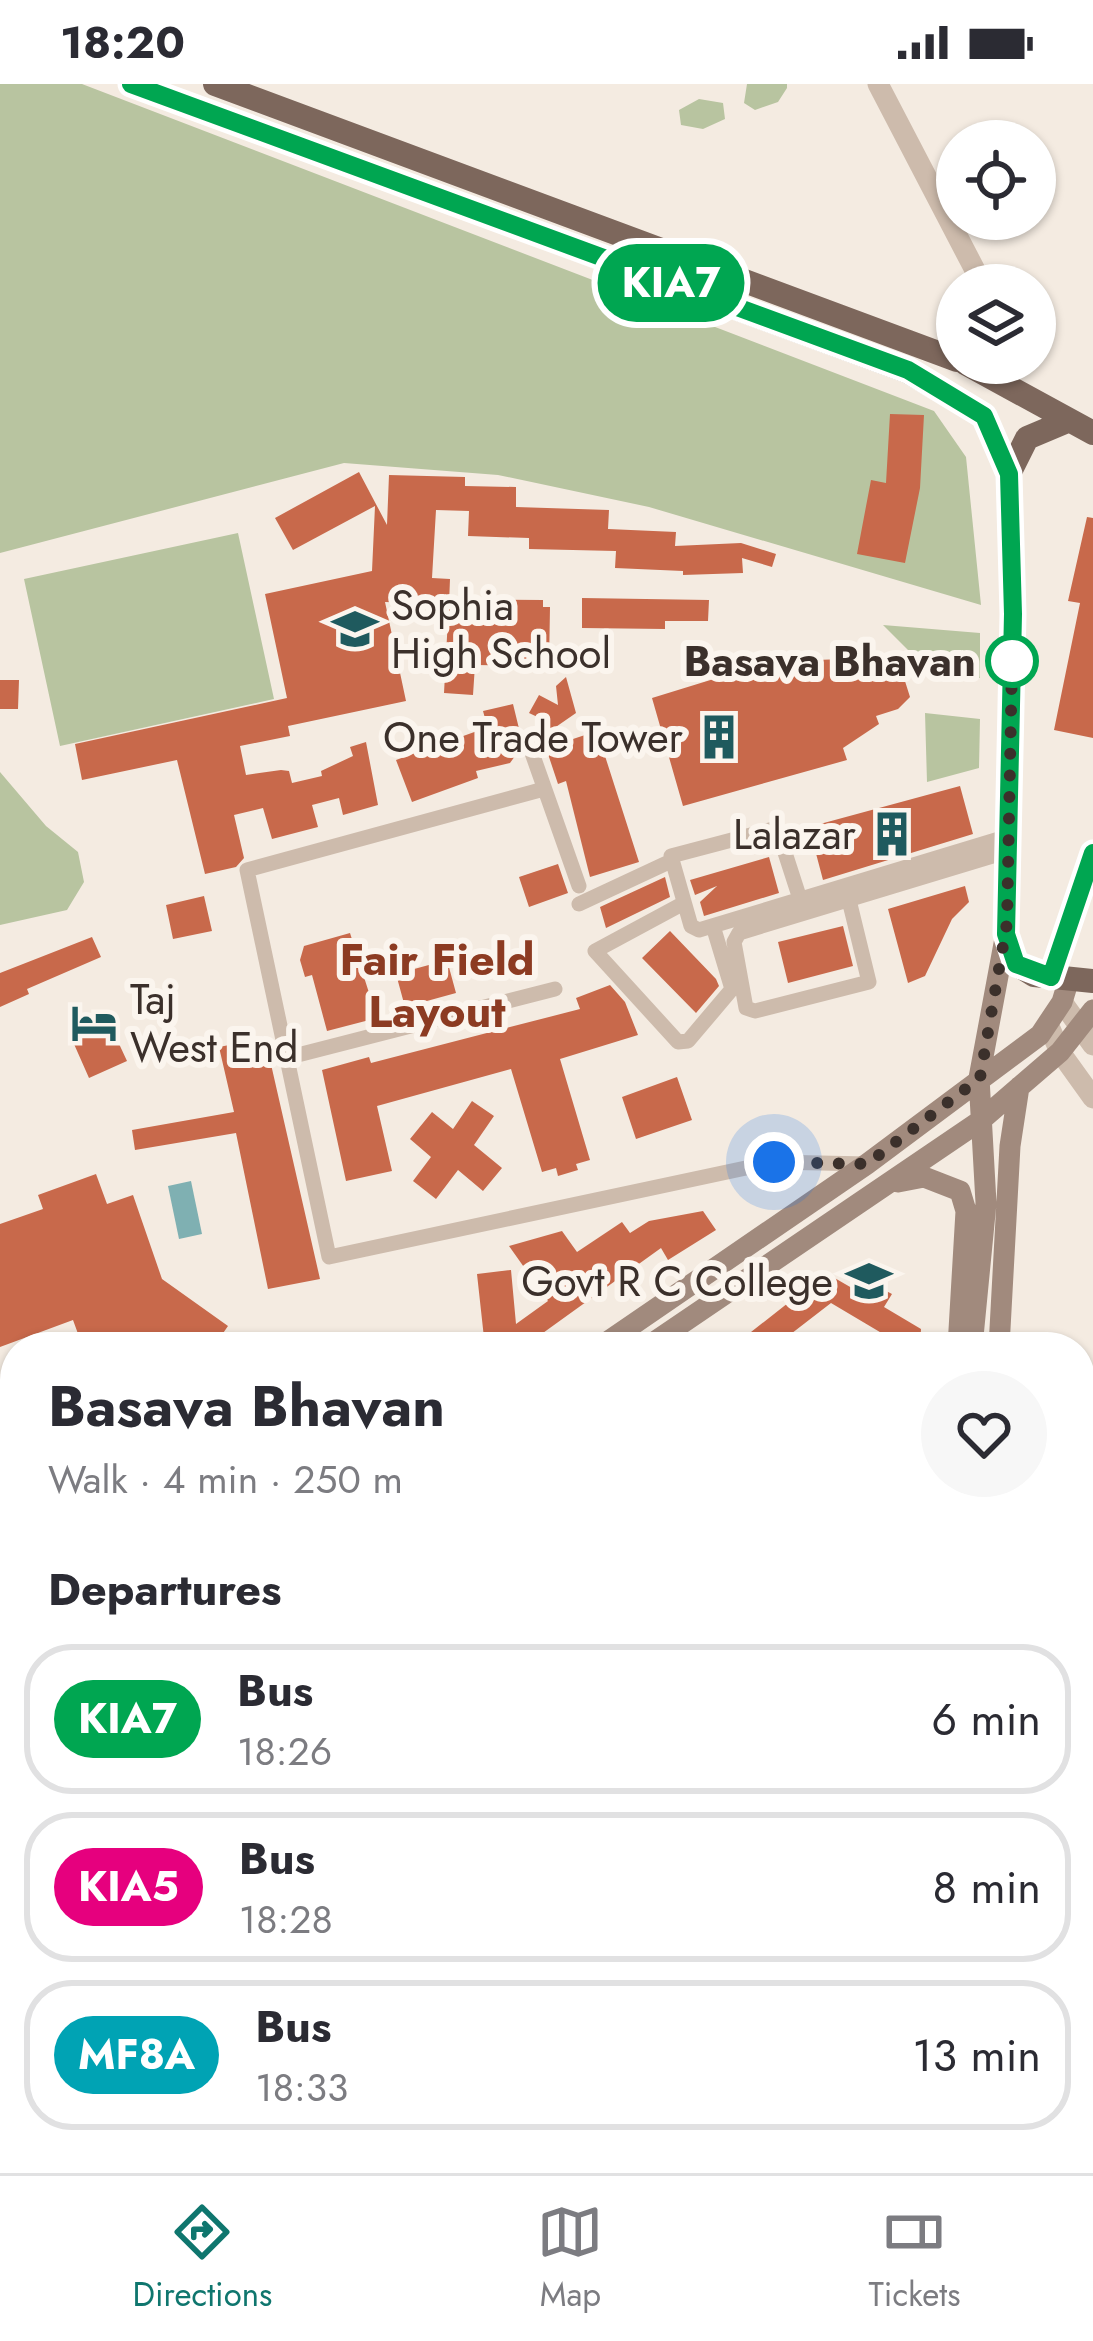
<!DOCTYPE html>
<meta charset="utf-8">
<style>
body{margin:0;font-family:Jost,sans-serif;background:#f7f7f7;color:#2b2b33;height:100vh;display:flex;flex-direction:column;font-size:45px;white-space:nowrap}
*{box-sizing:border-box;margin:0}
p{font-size:39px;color:#7c7c81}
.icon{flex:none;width:66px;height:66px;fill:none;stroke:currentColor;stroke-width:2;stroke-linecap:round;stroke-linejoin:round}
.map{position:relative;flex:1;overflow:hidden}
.sheet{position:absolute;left:0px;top:1248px;width:1095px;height:843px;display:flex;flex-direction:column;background:#fff;border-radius:48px 48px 0 0;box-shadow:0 3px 9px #0004}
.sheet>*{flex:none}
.badge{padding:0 24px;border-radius:39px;font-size:42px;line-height:78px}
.tools{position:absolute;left:936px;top:36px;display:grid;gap:24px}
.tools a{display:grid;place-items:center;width:120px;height:120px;border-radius:50%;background:#fff;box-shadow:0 3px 9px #0004;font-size:60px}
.you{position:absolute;width:60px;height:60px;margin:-30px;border:9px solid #fff;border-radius:50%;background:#1a73e8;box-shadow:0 0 0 18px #1a73e833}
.map>.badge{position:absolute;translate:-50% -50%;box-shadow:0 0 0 6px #fff}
h2{padding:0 48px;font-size:45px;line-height:108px}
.round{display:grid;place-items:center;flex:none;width:126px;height:126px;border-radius:63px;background:#f7f7f7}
.summary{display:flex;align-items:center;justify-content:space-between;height:204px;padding:0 48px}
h1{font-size:57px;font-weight:700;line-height:90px}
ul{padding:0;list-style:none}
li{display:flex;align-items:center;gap:36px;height:150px;margin:0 24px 18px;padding:0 24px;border:6px solid #e1e1e2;border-radius:48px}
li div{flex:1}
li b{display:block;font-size:45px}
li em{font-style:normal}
li .badge{min-width:132px;font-weight:700;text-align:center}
.status{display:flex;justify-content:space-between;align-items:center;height:84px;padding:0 60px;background:#fff;direction:ltr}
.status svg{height:33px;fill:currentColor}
.dock{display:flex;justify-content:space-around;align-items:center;height:168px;border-top:3px solid #e1e1e2;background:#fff;font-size:33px;color:#7c7c81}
.dock a{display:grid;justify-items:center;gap:6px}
.dock .active{color:#0f766e}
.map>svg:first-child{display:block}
.green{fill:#b8c4a0}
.water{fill:#7fb0b2}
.building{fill:#c8694b}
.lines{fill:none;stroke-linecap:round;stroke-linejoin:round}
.minor{stroke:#cdbbac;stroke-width:15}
.tertiary{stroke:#cdbbac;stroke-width:21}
.secondary{stroke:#a18a7d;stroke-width:21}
.primary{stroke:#7d675c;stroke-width:24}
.line-casing{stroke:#fff;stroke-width:27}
.line{stroke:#00a651;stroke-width:18}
.walk{stroke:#3b302b;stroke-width:12;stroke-dasharray:0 21.6}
.stop-dot{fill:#fff;stroke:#00a651;stroke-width:6}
.labels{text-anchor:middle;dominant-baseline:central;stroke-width:12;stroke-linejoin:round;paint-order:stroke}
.poi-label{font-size:42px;fill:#3b302b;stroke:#fbf5ee;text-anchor:end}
.stop-label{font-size:42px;font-weight:bold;fill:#3b302b;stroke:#fbf5ee;text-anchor:end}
.neighbourhood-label{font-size:45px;font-weight:bold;fill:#8c3b22;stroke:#fbf5ee}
</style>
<div class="status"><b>18:20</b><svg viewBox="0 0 49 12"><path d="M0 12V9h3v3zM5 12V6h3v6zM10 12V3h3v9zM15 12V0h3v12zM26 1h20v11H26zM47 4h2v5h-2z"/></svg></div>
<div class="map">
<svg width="1093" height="2089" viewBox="0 0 1093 2089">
<rect width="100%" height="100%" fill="#f4ebe1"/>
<path class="green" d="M0 0H82L934 327 966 373 981 521 649 423 498 391 344 379 0 469Z
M747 0H787V4L778 18 755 26 744 19Z
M699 15 723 19 725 35 703 45 681 41 679 26Z
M238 449 274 615 60 662 24 495Z
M883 541 980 549V594L920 578Z
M925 629 980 635 979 684 927 698Z
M0 688 46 742 78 768 84 798 67 826 0 841Z
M0 1540H15V2076H395L396 2089H0Z
M1080 1884 1093 1885V1972L1080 1975Z
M430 2076H519L521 2089H433Z"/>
<path class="water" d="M191 1097 202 1150 179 1155 168 1102Z"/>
<path class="building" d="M890 330 924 331 920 404 905 479 857 470 871 396 886 399Z
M359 388 387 441 389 391 465 393V402L516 403V423L609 426 608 445 676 448 675 462 741 459 776 470 772 483 742 474 743 489 683 491V487L615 484 616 467 529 465V454L468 452 469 427 436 426 432 494 450 495 449 520 385 518 406 617 288 642 290 652 240 662 246 691 281 686 289 687 292 699 322 692 321 687 353 672 350 663 366 658 378 721 343 731 339 714 312 721 318 743 272 755 263 724 234 731 244 774 236 783 205 790 177 676 82 696 75 660 287 614 265 510 372 487 375 422 293 466 275 434Z
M1087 433 1093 434V654L1054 646 1080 519 1068 517Z
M582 514 709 516 708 537H665V545L582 544Z
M449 515 543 516V523H550L549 582 475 581 473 611 444 609Z
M792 571 794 577 815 571 816 576 844 575 846 583 861 578 863 583 892 582 904 594 910 613 898 625 876 632 879 640 843 664 847 676 683 722 652 614Z
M566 593 576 629 550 647 546 637 529 629 539 611 558 621 556 602Z
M0 596H19L18 625H0Z
M513 620 523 661 510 679 476 687 478 694 412 718 396 676 480 646 478 640 486 638 483 627Z
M597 647 639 778 590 793 566 697 558 700 546 664Z
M960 702 973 750 823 796 809 743Z
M769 773 779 809 704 832 700 818 717 802 695 811 690 796Z
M558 780 568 809 529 823 519 793Z
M665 793 670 813 606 844 600 823Z
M965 802 969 818 952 835 925 892 908 899 888 825Z
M204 812 212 847 173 855 166 821Z
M843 842 853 882 788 899 778 858Z
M670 847 716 895 719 902 696 929 642 874Z
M350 849 377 934 327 947 312 891 305 893 300 876 304 862Z
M92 853 101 873 27 905 29 910 0 923V889Z
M447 876 456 909 405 923 396 890Z
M610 901 625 918 638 951 560 975 590 1076 576 1080 578 1086 558 1092 556 1084 542 1088 511 985 377 1022 392 1087 346 1097 322 986 369 973 371 979 580 925 576 914Z
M107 934 127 977 89 994 70 951Z
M265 954 320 1195 268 1205 236 1049 135 1066 132 1046 234 1028 219 963Z
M677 993 692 1036 636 1055 622 1013Z
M472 1017 494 1032 474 1061 502 1084 483 1107 458 1086 436 1115 413 1097 431 1073 410 1055 432 1028 453 1045Z
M96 1090 107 1120 133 1111 162 1195 228 1242 219 1255 221 1263H97L93 1253 81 1258 73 1236 0 1263V1140L43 1125 38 1111Z
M703 1127 716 1146 668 1176 661 1164 536 1254 515 1263H485L477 1190 511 1186 516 1240 548 1217 509 1162 562 1147 577 1168 622 1138 630 1149 649 1137Z
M826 1189 864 1211 871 1199 892 1210 884 1223 921 1245 920 1263H895V1257L831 1219 774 1263H732Z
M15 1558V1619L0 1624V1562Z"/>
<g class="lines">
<path class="minor" d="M532 669 579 802
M544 705 247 786 329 1173 774 1078 867 1080
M800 815 777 744 671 772 691 842 699 846 1009 752
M849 816 869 898 755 927 746 924 734 858 739 849 1009 767
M684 819 595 867 678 958 688 957 732 905 713 842
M579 820 669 778
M286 974 555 905"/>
<path class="tertiary" d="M878 0 976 188 974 201
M1051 893 1093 768
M1062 918 1093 961
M1048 940 1060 968 1093 1014
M1080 1868 1093 1869"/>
<path class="secondary" d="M898 1098 924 1093 960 1107 966 1127 958 1263
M600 1263 867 1080 1040 951 1062 918 1069 895
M647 1263 980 1037 1060 968 1093 926
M972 1263 986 1119 979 994 1006 849
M999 1263 1010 1062 1019 1003
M0 1489H15
M0 1520 15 1521
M852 2089 854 2076
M876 2089 879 2076"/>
<path class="primary" d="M131 0 907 287 984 332 1009 390 1013 530 1006 849 1016 880 1034 891 1093 897
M215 0 957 276
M965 279 1093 349
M1009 390 1027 354 1065 338"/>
</g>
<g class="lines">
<g class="line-casing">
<path id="line" d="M131 0 908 286 984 332 1009 390 1013 530 1006 850 1016 880 1051 893 1093 769"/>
</g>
<use href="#line" class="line"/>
<path class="walk" d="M774 1078 867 1080 980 994 1007 839 1012 577"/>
</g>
<defs>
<g id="school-bare" transform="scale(3.6)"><path d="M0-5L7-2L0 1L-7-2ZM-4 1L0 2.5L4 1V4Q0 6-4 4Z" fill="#1f5a5e" stroke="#fbf5ee" stroke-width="2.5" paint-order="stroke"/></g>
<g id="building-bare" transform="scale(3.6)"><path d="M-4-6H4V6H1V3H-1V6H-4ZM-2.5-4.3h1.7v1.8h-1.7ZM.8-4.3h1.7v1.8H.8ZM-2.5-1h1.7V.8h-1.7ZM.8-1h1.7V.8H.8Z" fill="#1f5a5e" stroke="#fbf5ee" stroke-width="2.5" paint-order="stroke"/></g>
<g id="hotel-bare" transform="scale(3.6)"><path d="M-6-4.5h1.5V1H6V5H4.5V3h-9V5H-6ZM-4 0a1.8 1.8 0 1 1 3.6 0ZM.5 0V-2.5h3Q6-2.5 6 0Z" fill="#1f5a5e" stroke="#fbf5ee" stroke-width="2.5" paint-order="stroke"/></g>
<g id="university-bare" transform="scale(3.6)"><path d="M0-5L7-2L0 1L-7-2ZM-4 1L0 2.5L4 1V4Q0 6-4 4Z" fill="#1f5a5e" stroke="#fbf5ee" stroke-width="2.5" paint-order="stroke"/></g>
</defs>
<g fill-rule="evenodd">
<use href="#school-bare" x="355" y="545"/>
<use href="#building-bare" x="719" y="653"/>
<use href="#building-bare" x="892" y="750"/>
<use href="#hotel-bare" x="94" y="939"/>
<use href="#university-bare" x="869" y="1197"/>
</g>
<circle class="stop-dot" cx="1012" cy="577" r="24"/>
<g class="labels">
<g class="poi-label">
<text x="391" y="521" text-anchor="start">Sophia<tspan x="391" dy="48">High School</tspan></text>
<text x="683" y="653">One Trade Tower</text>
<text x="856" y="750">Lalazar</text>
<text x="130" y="915" text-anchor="start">Taj<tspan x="130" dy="48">West End</tspan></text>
<text x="833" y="1197">Govt R C College</text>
</g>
<g class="stop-label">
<text x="976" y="577">Basava Bhavan</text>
</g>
<g class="neighbourhood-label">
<text x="437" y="875">Fair Field<tspan x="437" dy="52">Layout</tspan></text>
</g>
</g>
</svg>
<div class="tools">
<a><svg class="icon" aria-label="locate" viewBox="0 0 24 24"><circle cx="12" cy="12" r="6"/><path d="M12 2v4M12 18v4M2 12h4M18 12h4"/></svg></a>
<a><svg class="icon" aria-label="layers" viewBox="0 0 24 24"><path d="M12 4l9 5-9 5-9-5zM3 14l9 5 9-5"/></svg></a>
</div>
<div class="you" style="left:774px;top:1078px"></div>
<b class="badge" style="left:671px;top:199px;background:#00a651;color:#fff">KIA7</b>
<section class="sheet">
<div class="summary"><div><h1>Basava Bhavan</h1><p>Walk · 4 min · 250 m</p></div><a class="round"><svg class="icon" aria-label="heart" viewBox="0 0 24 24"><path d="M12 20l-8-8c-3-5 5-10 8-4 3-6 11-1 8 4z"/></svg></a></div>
<h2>Departures</h2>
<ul>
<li><span class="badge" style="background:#00a651;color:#fff">KIA7</span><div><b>Bus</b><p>18:26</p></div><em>6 min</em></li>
<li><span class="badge" style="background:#e6007e;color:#fff">KIA5</span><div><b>Bus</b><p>18:28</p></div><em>8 min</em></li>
<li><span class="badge" style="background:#00a3b4;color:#fff">MF8A</span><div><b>Bus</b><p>18:33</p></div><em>13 min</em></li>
</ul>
</section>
</div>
<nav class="dock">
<a class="active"><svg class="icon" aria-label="directions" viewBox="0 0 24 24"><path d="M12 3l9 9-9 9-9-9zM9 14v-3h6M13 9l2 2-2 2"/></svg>Directions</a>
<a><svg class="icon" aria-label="map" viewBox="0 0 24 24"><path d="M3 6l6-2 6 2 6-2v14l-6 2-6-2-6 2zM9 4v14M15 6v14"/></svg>Map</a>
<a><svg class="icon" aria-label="tickets" viewBox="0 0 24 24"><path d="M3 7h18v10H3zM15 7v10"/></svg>Tickets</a>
</nav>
